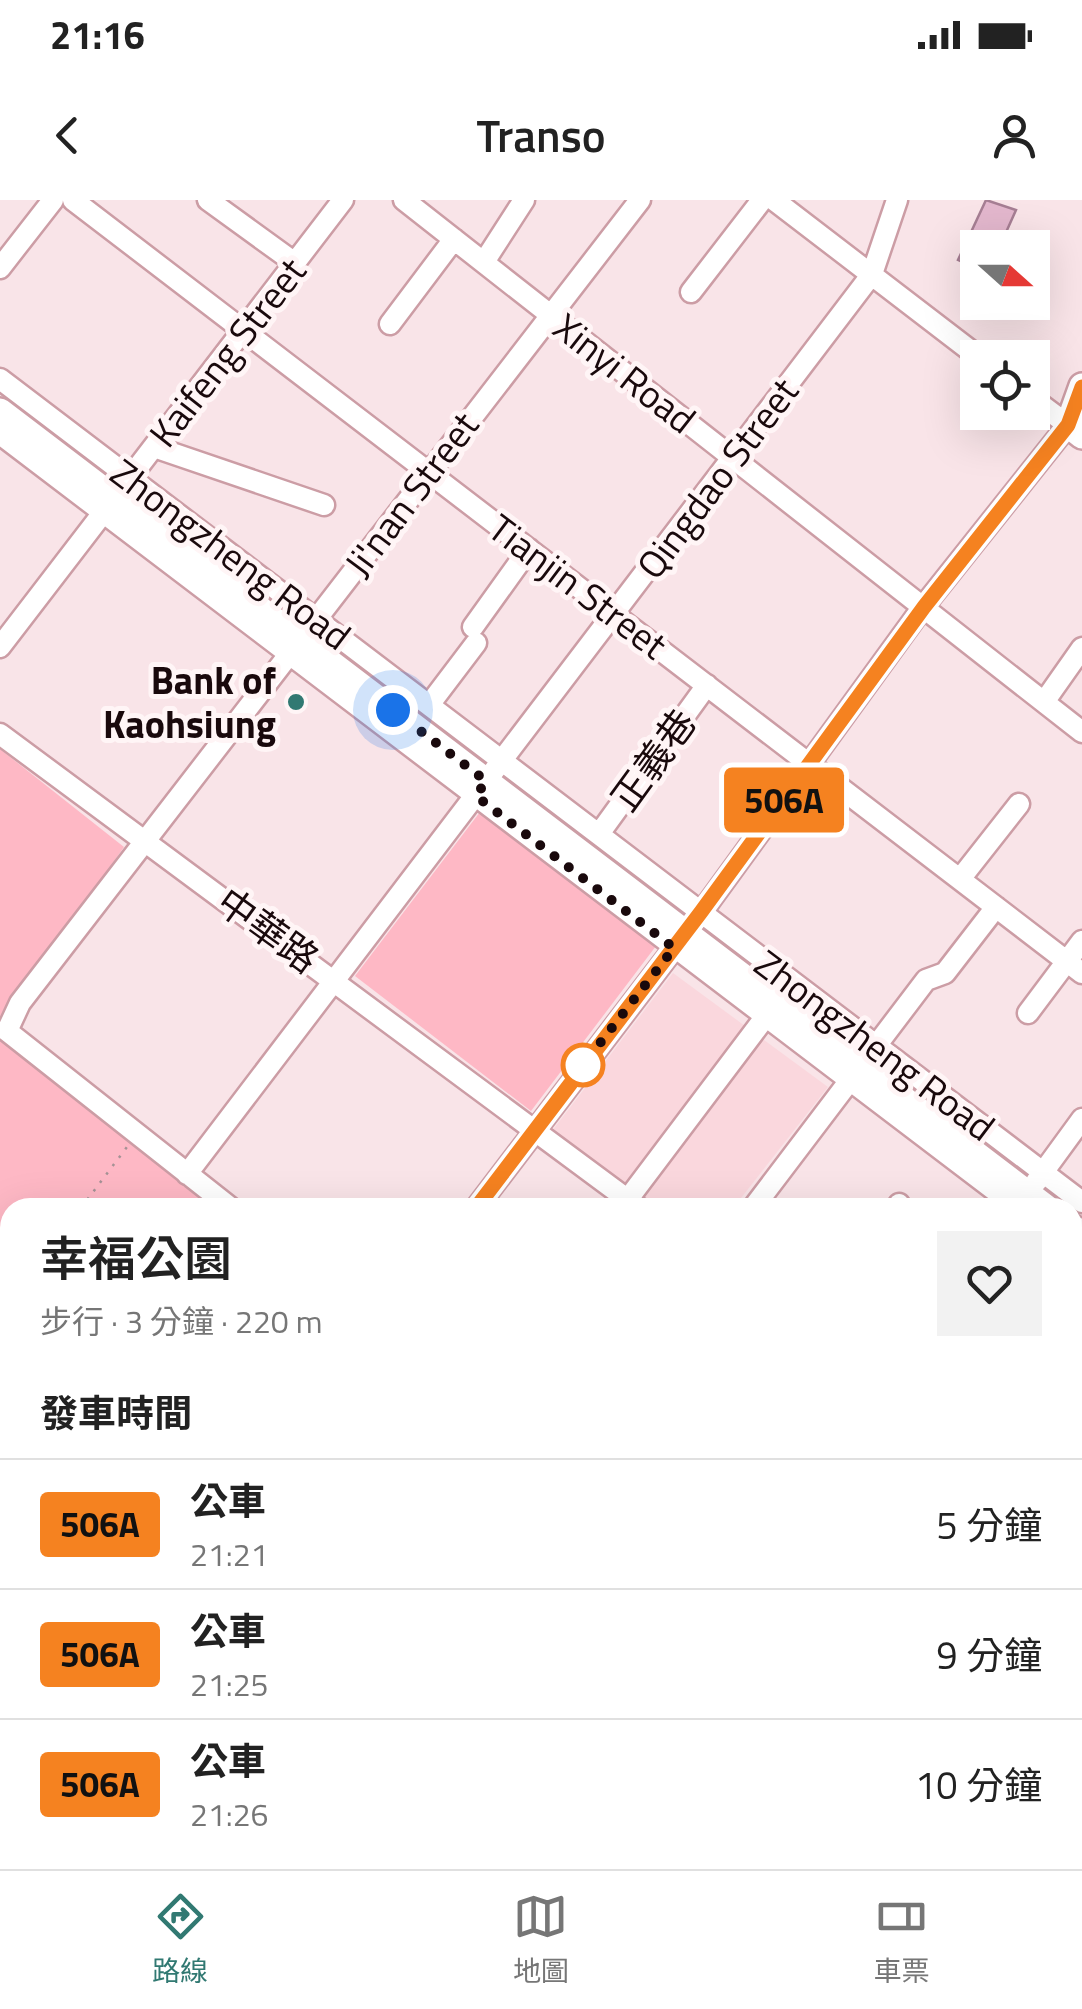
<!DOCTYPE html>
<html lang="zh-TW">
<meta charset="utf-8">
<style>
body{margin:0;font-family:"Titillium Web","Noto Sans TC",sans-serif;background:#f2f2f2;color:#222;height:100vh;display:flex;flex-direction:column;font-size:38px;white-space:nowrap}
*{box-sizing:border-box;margin:0}
p{font-size:32px;color:#767676}
.icon{flex:none;width:55px;height:55px;fill:none;stroke:currentColor;stroke-width:2;stroke-linecap:round;stroke-linejoin:round}
.map{position:relative;flex:1;overflow:hidden}
.side{position:absolute;left:0px;top:998px;width:1082px;height:672px;display:flex;flex-direction:column;background:#fff;border-radius:30px 30px 0 0;box-shadow:0 10px 40px #0002}
.side>*{flex:none}
.badge{padding:0 20px;border-radius:8px;font-size:35px;line-height:65px}
.needle{width:65px;rotate:111deg}
.fabs{position:absolute;left:960px;top:30px;display:grid;gap:20px}
.fabs a{display:grid;place-items:center;width:90px;height:90px;border-radius:0px;background:#fff;box-shadow:0 10px 40px #0002;font-size:50px}
.you{position:absolute;width:50px;height:50px;margin:-25px;border:8px solid #fff;border-radius:50%;background:#1a73e8;box-shadow:0 0 0 15px #1a73e833}
.map>.badge{position:absolute;translate:-50% -50%;box-shadow:0 0 0 5px #fff}
h2{padding:0 40px;font-size:38px;line-height:90px}
.round{display:grid;place-items:center;flex:none;width:105px;height:105px;border-radius:0px;background:#f2f2f2}
.overview{display:flex;align-items:center;justify-content:space-between;height:170px;padding:0 40px}
h1{font-size:48px;font-weight:600;line-height:75px}
ul{padding:0;list-style:none}
li{display:flex;align-items:center;gap:30px;height:130px;padding:0 40px;border-top:2px solid #e0e0e0}
li div{flex:1}
li b{display:block;font-size:38px}
li em{font-style:normal}
li .badge{min-width:110px;font-weight:700;text-align:center}
.status{display:flex;justify-content:space-between;align-items:center;height:70px;padding:0 50px;background:#fff;direction:ltr}
.status svg{height:28px;fill:currentColor}
header{display:flex;justify-content:space-between;align-items:center;height:130px;padding:0 40px;background:#fff;font-size:45px;font-weight:600}
.dock{display:flex;justify-content:space-around;align-items:center;height:140px;border-top:2px solid #e0e0e0;background:#fff;font-size:28px;color:#767676}
.dock a{display:grid;justify-items:center;gap:5px}
.dock .on{color:#317972}
.map>svg:first-child{display:block}
.built{fill:#fad7dd}
.green{fill:#feb8c5}
.building{fill:#e3b7cd;stroke:#a67e93;stroke-width:2.5}
.lines{fill:none;stroke-linecap:round;stroke-linejoin:round}
.minor-casing{stroke:#cc9da5;stroke-width:25}
.major-casing{stroke:#cc9da5;stroke-width:30}
.path{stroke:#a59295;stroke-width:2.5;stroke-dasharray:2.5 8;stroke-linecap:butt}
.minor{stroke:#fff;stroke-width:20}
.major{stroke:#fff;stroke-width:25}
.line-casing{stroke:#fff;stroke-width:22}
.line{stroke:#f58220;stroke-width:15}
.walk{stroke:#19090c;stroke-width:10;stroke-dasharray:0 18}
.poi-dot{fill:#317972;stroke:#fff5f6;stroke-width:4}
.stop-dot{fill:#fff;stroke:#f58220;stroke-width:5}
.labels{text-anchor:middle;dominant-baseline:central;stroke-width:10;stroke-linejoin:round;paint-order:stroke}
.street-label{font-size:38px;fill:#19090c;stroke:#fff5f6}
.poi-label{font-size:38px;font-weight:bold;fill:#19090c;stroke:#fff5f6;text-anchor:end}
</style>
<div class="status"><b>21:16</b><svg viewBox="0 0 49 12"><path d="M0 12V9h3v3zM5 12V6h3v6zM10 12V3h3v9zM15 12V0h3v12zM26 1h20v11H26zM47 4h2v5h-2z"/></svg></div>
<header><svg class="icon" aria-label="back" viewBox="0 0 24 24"><path d="M15 5l-7 7 7 7"/></svg>Transo<svg class="icon" aria-label="person" viewBox="0 0 24 24"><circle cx="12" cy="8" r="4"/><path d="M4 21q1-7 8-7t8 7"/></svg></header>
<div class="map">
<svg width="1082" height="1669" viewBox="0 0 1082 1669">
<rect width="100%" height="100%" fill="#f9e4e8"/>
<path class="built" d="M673 773 828 887 734 1007H659L552 931Z"/>
<path class="green" d="M0 549 124 647 12 807 2 833 221 1007 10 1008V1378L0 1369Z
M480 612 656 746 531 911 355 776Z"/>
<path class="building" d="M986 0 1016 10 999 48H978V69L958 60Z"/>
<g class="lines">
<g class="minor-casing">
<path id="minor" d="M73 0 1082 773
M208 0 295 63
M404 0 1082 532
M774 0 980 158
M484 62 524 0
M0 68 53 0
M691 92 762 0
M390 124 454 39
M0 179 1082 1002
M0 234 1018 1008
M154 247 324 305
M473 427 529 349
M0 447 343 0
M1044 502 1082 448
M429 505 476 443
M0 534 639 1008
M599 634 707 485
M960 679 1019 604
M1028 813 1082 741
M187 974 872 74 897 0
M1036 982 1082 919
M628 999 766 816
M231 1008 7 831 20 803 640 0
M476 1008 701 713 923 407 1068 225 1032 198
M753 1008 926 780 945 773 996 707
M897 1008 899 1004
M1072 1048 1082 1055
M1072 1096 1082 1082
M1072 1348 1082 1355
M0 1390 10 1398
M1072 1433 1082 1426
M1072 1526 1082 1519
M0 1555 10 1566
M1072 1613 1082 1607
M0 1631H10
M30 1660V1669
M342 1660 354 1669
M1043 1660 1044 1669
M58 1669 65 1660
M307 1669 314 1660
M502 1669 510 1660
M724 1669 737 1660"/>
</g>
<g class="major-casing">
<path id="major" d="M1082 186 1068 225 1082 236
M0 211 1047 1008
M1072 1027 1082 1034"/>
</g>
<path class="path" d="M81 1008 127 947
M0 1112 10 1099
M576 1669 579 1660"/>
<use href="#minor" class="minor"/>
<use href="#major" class="major"/>
</g>
<g class="lines">
<g class="line-casing">
<path id="line" d="M476 1008 701 712 924 407 1068 225 1082 187"/>
</g>
<use href="#line" class="line"/>
<path class="walk" d="M393 510 486 581 476 596 674 748 583 865"/>
</g>
<circle class="poi-dot" cx="296" cy="502" r="10"/>
<circle class="stop-dot" cx="583" cy="865" r="20"/>
<g class="labels">
<g class="street-label">
<text transform="translate(227 152) rotate(-52)">Kaifeng Street</text>
<text transform="translate(625 173) rotate(38)">Xinyi Road</text>
<text transform="translate(717 278) rotate(-53)">Qingdao Street</text>
<text transform="translate(411 294) rotate(-53)">Ji'nan Street</text>
<text transform="translate(231 354) rotate(37)">Zhongzheng Road</text>
<text transform="translate(578 386) rotate(37)">Tianjin Street</text>
<text transform="translate(653 560) rotate(-54)">正義巷</text>
<text transform="translate(268 730) rotate(36)">中華路</text>
<text transform="translate(875 845) rotate(37)">Zhongzheng Road</text>
</g>
<g class="poi-label">
<text x="276" y="480">Bank of<tspan x="276" dy="44">Kaohsiung</tspan></text>
</g>
</g>
</svg>
<div class="fabs">
<a><svg class="needle" viewBox="-14 -14 28 28"><path d="M0-13l5 13h-10z" fill="#e53935"/><path d="M0 13l5-13h-10z" fill="#767676"/></svg></a>
<a><svg class="icon" aria-label="locate" viewBox="0 0 24 24"><circle cx="12" cy="12" r="6"/><path d="M12 2v4M12 18v4M2 12h4M18 12h4"/></svg></a>
</div>
<div class="you" style="left:393px;top:510px"></div>
<b class="badge" style="left:784px;top:600px;background:#f58220;color:#111">506A</b>
<section class="side">
<div class="overview"><div><h1>幸福公園</h1><p>步行 · 3 分鐘 · 220 m</p></div><a class="round"><svg class="icon" aria-label="heart" viewBox="0 0 24 24"><path d="M12 20l-8-8c-3-5 5-10 8-4 3-6 11-1 8 4z"/></svg></a></div>
<h2>發車時間</h2>
<ul>
<li><span class="badge" style="background:#f58220;color:#111">506A</span><div><b>公車</b><p>21:21</p></div><em>5 分鐘</em></li>
<li><span class="badge" style="background:#f58220;color:#111">506A</span><div><b>公車</b><p>21:25</p></div><em>9 分鐘</em></li>
<li><span class="badge" style="background:#f58220;color:#111">506A</span><div><b>公車</b><p>21:26</p></div><em>10 分鐘</em></li>
</ul>
</section>
</div>
<nav class="dock">
<a class="on"><svg class="icon" aria-label="directions" viewBox="0 0 24 24"><path d="M12 3l9 9-9 9-9-9zM9 14v-3h6M13 9l2 2-2 2"/></svg>路線</a>
<a><svg class="icon" aria-label="map" viewBox="0 0 24 24"><path d="M3 6l6-2 6 2 6-2v14l-6 2-6-2-6 2zM9 4v14M15 6v14"/></svg>地圖</a>
<a><svg class="icon" aria-label="tickets" viewBox="0 0 24 24"><path d="M3 7h18v10H3zM15 7v10"/></svg>車票</a>
</nav>
